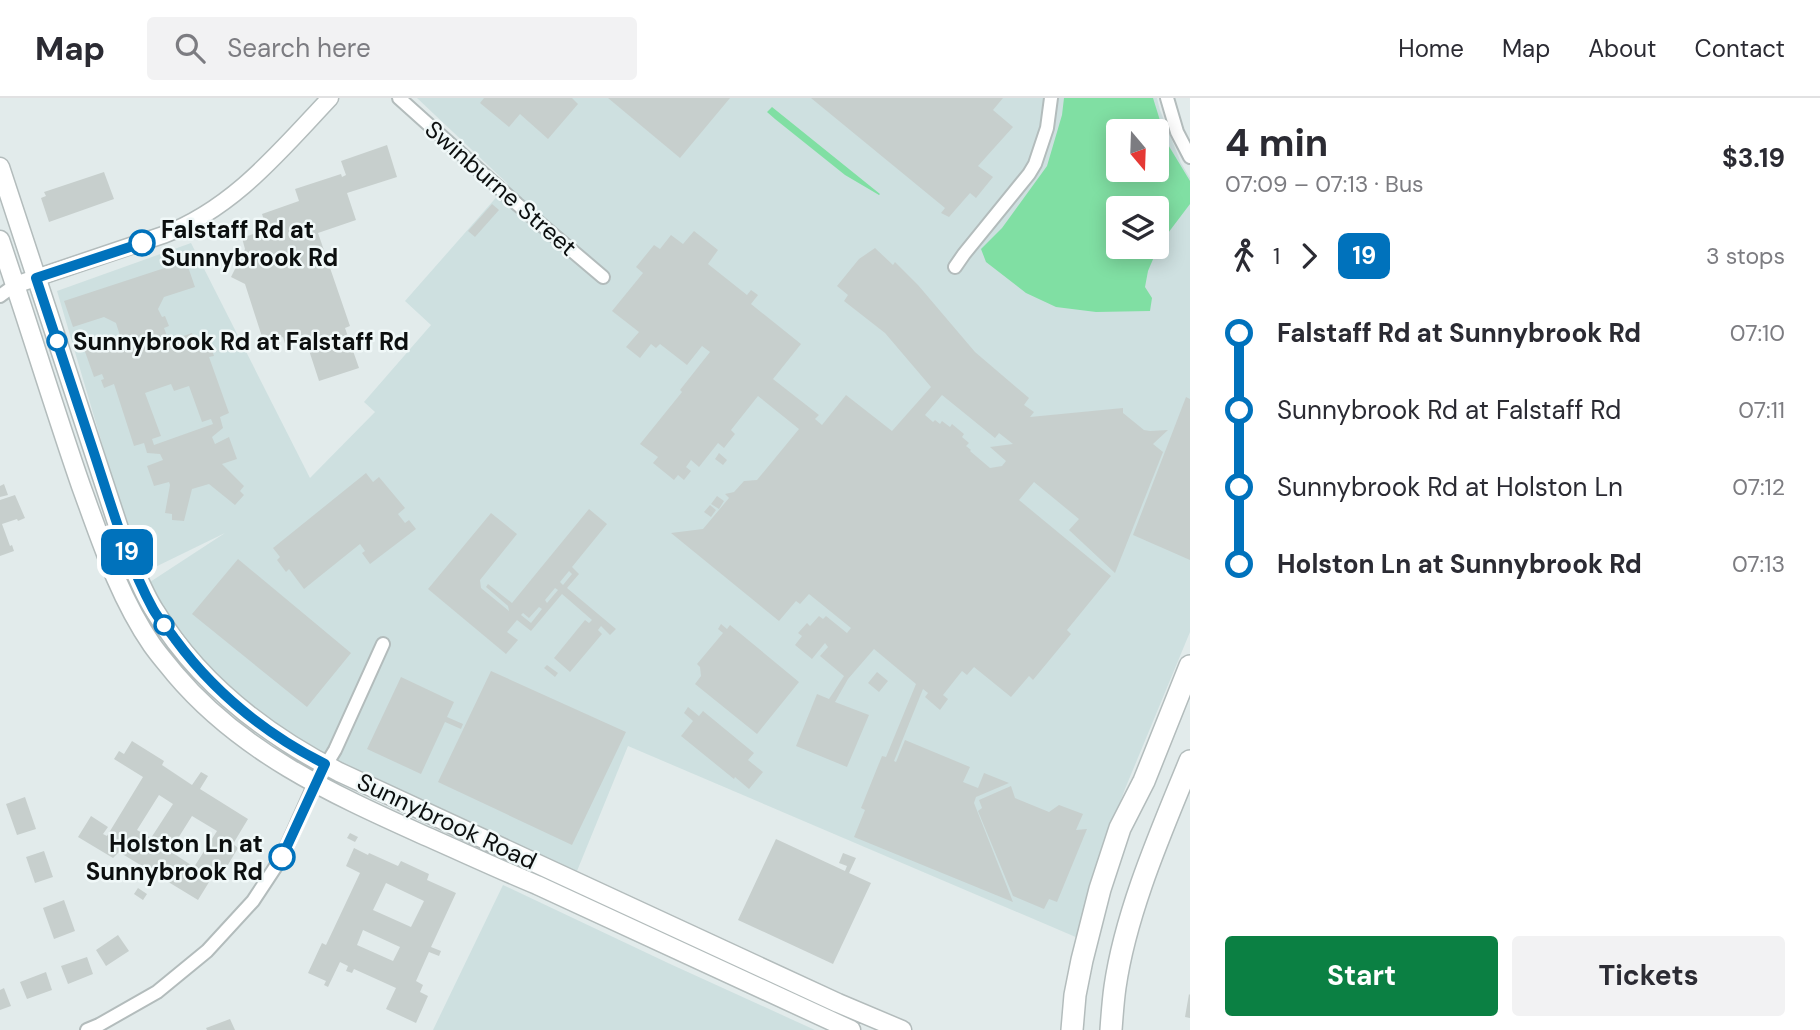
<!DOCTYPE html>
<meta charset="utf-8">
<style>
body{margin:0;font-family:"DM Sans",sans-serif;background:#f2f2f3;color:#2b2b33;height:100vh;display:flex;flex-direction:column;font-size:26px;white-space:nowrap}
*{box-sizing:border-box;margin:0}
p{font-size:23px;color:#7c7c81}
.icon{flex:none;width:38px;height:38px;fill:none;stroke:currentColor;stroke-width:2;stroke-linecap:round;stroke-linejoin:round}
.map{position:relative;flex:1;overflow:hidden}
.sheet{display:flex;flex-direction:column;background:#fff;width:630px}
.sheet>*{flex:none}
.badge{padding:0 14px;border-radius:10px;font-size:24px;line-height:46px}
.needle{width:46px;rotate:161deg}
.buttons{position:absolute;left:1106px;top:21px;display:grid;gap:14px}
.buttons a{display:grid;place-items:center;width:63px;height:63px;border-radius:7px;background:#fff;box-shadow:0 4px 18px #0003;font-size:35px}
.map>.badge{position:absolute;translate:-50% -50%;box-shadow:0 0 0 4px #fff}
.legs{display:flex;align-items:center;gap:10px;height:77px;padding:0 35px;font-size:23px}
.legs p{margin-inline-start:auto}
.headline{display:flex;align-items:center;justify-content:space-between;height:119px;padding:0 35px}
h1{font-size:38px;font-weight:700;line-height:52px}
.cta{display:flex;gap:14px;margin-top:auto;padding:14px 35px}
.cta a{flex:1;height:80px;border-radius:7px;background:#0b8043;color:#fff;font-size:28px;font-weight:700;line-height:80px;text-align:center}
.cta a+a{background:#f2f2f3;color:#2b2b33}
ul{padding:0 35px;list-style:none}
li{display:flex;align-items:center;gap:24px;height:77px;font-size:26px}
li i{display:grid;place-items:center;width:10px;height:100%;margin:0 9px;background:currentColor}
li i::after{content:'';width:18px;height:18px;margin:-9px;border:5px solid;border-radius:50%;background:#fff}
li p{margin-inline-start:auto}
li:first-child i{background:linear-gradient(#0000 50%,currentColor 0)}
li:last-child i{background:linear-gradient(currentColor 50%,#0000 0)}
header{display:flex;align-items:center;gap:42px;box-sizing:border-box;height:98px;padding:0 35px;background:#fff;border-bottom:2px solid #e1e1e2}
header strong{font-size:33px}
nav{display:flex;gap:38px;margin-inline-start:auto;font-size:24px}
.search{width:490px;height:63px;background:#f2f2f3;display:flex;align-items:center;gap:18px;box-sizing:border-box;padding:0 24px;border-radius:7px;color:#7c7c81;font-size:26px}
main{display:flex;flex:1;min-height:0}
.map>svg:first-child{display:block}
.built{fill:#cee0e0;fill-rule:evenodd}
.green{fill:#80dfa3;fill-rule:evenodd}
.building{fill:#c7cfcd;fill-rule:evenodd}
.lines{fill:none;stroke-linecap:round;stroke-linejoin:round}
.minor-casing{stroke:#b3bcbc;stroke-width:16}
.tertiary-casing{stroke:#b3bcbc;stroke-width:19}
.secondary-casing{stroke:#b3bcbc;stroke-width:21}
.primary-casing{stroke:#b3bcbc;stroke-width:24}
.minor{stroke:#fff;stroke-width:12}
.tertiary{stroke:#fff;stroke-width:16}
.secondary{stroke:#fff;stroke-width:18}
.primary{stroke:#fff;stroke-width:21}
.line-1-casing{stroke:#fff;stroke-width:16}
.line-1{stroke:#0072bc;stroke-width:10}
.stop-1-dot{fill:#fff;stroke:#0072bc;stroke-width:3.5}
.labels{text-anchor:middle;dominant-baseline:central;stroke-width:5;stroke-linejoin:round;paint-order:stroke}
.street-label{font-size:24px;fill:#0c0f0f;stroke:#f0f8f8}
.stop-label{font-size:24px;font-weight:bold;fill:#0c0f0f;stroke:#f0f8f8;text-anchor:start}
</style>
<header>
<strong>Map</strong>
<div class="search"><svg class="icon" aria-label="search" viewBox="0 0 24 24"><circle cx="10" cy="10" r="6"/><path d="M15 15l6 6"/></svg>Search here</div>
<nav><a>Home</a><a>Map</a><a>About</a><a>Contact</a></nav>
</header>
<main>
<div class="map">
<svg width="1190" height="932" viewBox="0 0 1190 932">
<rect width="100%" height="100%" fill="#e2ebeb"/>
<path class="built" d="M417 0H1157L1160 12 1181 65 1190 80V534L1125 691 1101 756 1078 840 628 648 577 773 350 669 285 636 242 604 201 565 166 515 150 484 225 435 145 474 132 447 57 193 191 145 310 380 375 314 364 304 431 227 405 203 508 86ZM1118 33H1157V72H1118ZM1118 110H1157V149H1118Z
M503 787 668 865 815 932H433Z"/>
<path class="green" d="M1064 0H1153L1167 45 1190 83V106L1159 147 1148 173 1145 189 1152 200 1150 213 1096 214 1056 209 1026 195 986 164 981 151 1002 130 1047 68 1062 17ZM1118 33H1157V72H1118ZM1118 110H1157V149H1118Z
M772 9 880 96 879 97 845 77 775 21 767 14Z"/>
<path class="building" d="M484 0H572L578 6 548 41 520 16 509 29 480 5Z
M608 0H730L680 60Z
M811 0H1003L993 12 1013 29 978 68 993 79 976 100 970 95 949 119 941 115 945 110Z
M387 47 397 79 347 95 356 122 318 135 350 228 345 230 359 270 319 283 306 243 286 249 283 239 264 245 245 186 231 179 245 151 242 140 267 131 262 116 299 103 295 91 341 76 342 79 346 77 341 63Z
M104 74 114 101 49 124 41 100 46 98 44 94Z
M492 106 499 112 475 139 468 133Z
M694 133 718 152 708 166 747 197 751 192 758 197 751 206 801 246 773 281 819 317 815 321 822 327 846 297 892 333 931 289 885 235 844 203 848 197 837 188 859 161 875 150 893 167 895 164 918 187 975 254 1029 300 1024 307 1034 314 1030 319 1123 310V315L1144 332 1150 333 1168 332 1153 346 1163 354 1115 475 1069 432 1079 421 1034 384 1019 402 1111 478 1067 532 1071 536 1033 582 1029 578 1011 599 974 569 967 577 962 573 943 597 948 601 940 612 925 599 928 595 923 591 894 663 896 664 905 642 970 669 963 684 978 690 984 675 1009 685 976 699 974 705 1013 804 854 739 865 712 861 710 882 658 886 659 916 586 874 551 848 581 835 604 869 617 847 669 796 648 817 596 829 601 844 578 820 558 828 549 825 545 812 561 795 547 802 538 798 535 807 525 810 528 819 518 823 521 826 518 847 535 851 530 809 496 800 506 796 503 779 523 671 435 703 431 729 400 725 396 734 394 744 383 757 382 799 331 758 298 731 332 735 336 724 350 718 345 699 369 691 362 686 369 691 373 684 382 678 377 674 382 653 365 658 359 640 346 682 294 680 292 710 254 702 248 687 267 660 246 656 250 651 246 640 260 626 249 639 234 612 213 643 175 636 169 654 147 660 151 671 137 683 146ZM942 297 995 340 999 335 1013 346 990 349 1006 363 1002 368 990 370 970 353 971 352 966 348 969 345 962 339 964 336 952 326 950 329 942 323 940 326 935 322 933 324 925 317Z
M186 163 195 189 164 199 158 211 162 219 165 218 169 228 164 230 169 243 192 235 196 244 202 243V242L206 240 207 242H209L214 258 209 259 229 315 220 319 223 330 212 339 215 346 229 339 237 361 222 366 244 388 240 393 244 397 235 407 209 386 192 391 184 423 172 422V416L165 415 170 387 169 384 154 388 147 368 163 362 160 356 147 355 144 345 134 348 114 286 104 290 101 282 104 281 102 276 94 279 83 248 107 240 110 248 116 245 119 252 133 247 131 241 122 244 116 225 104 219 73 229 64 203ZM171 286 174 293 189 288 202 324 211 321 213 326 154 347 152 341 161 338 145 295Z
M1186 299 1190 301V462L1133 437Z
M719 355 727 362 723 367 715 361Z
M366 375 373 384 379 379 405 410 398 416 405 425 409 422 416 431 370 466 362 455 365 453 360 446 304 491 289 471 286 474 277 462 280 459 273 450Z
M4 386 8 397 0 399V388Z
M15 397 25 420 18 423 17 421 2 426 10 448 12 447 14 453 0 458V402Z
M717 398 724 403 719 411 711 406Z
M710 407 716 412 711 419 704 414Z
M589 411 607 426 572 469 579 476 567 490 616 531 610 537 601 528 598 532 602 536 570 574 554 560 585 522 589 525 592 522 562 496 531 533 517 522 507 534 518 542 506 556 428 491 491 415 517 436 480 482 481 490 509 513 508 508 486 489 488 486 512 505ZM569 473 572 476 563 487 560 484ZM555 490 558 492 547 505 545 502ZM539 509 542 511 531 525 521 517 523 515 529 520Z
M238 461 351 555 307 609 192 516Z
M721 526 727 531 730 527 799 584 757 636 695 586 701 578 700 569 697 566 723 535 718 531Z
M547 567 558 575 555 579 544 570Z
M491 573 626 634 572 747 438 684Z
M877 574 888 583 879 594 868 585Z
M401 579 454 604 447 619 463 626 461 631 445 624 421 676 367 651Z
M688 609 699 618 703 613 754 655 748 662 763 674 749 691 735 679 734 681 681 638 693 623 684 615Z
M132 643 164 663 162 667 192 687 201 674 208 678 200 691 248 721 233 746 238 750 220 780 214 776 198 802 119 754 113 760 78 739 91 718 108 729 103 736 107 738 143 679 114 661 119 653 124 656ZM159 697 173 706 151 740 137 732ZM192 718 217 733 194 769 170 753Z
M1011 688 1015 700 1049 714 1059 707 1083 716 1076 732 1087 731 1057 804 1049 801 1044 811 1013 798 978 713 982 710 979 702Z
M25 699 36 731 17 737 6 706Z
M350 735 358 739 355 744 347 740Z
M776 741 845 773 847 768 839 765 843 755 856 760 849 775 871 785 833 866 738 822Z
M354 750 368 757 369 755 398 768 401 763 429 776 427 782 456 795 431 849 441 853 439 858 429 854 416 883 423 887 420 894 428 898 416 925 386 911 396 890 354 871 352 875 346 873 348 868 340 864 328 889 324 887 326 883 308 875 322 845 326 847 360 775 346 768ZM386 785 424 803 411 829 373 812ZM363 832 400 849 393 863 357 847Z
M44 753 53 779 35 785 26 759Z
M138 790 147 796 143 802 134 796Z
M64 802 75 833 54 841 43 810Z
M118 837 129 853 106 868 96 852Z
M87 859 93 876 68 886 61 868Z
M46 874 52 892 27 901 20 884Z
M4 890 11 908 0 912V892Z
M1189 896 1190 897V920L1185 919Z
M230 921 235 932H207L206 930Z"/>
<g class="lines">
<g class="minor-casing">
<path id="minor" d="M399 0 517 106 603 179
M1167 0 1177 34 1190 59
M955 169 964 156 1029 76 1035 66 1047 30 1051 0
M0 198 15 187
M87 932 99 927 157 894 207 853 253 803 282 759 315 685 335 652 383 546"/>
</g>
<g class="tertiary-casing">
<path id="tertiary" d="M15 187 163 137C233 111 280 53 330 0"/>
</g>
<g class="secondary-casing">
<path id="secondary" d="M0 69 127 455C136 474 143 495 155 513 199 586 265 636 339 674L838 905 902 932
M0 142C28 224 53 307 81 388 101 443 119 499 152 547 159 557 167 566 175 576 241 654 330 695 421 736 460 753 498 771 537 787L851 932"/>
</g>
<g class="primary-casing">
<path id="primary" d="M1072 932 1075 897 1082 862 1100 791 1120 730 1144 683 1190 568
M1111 932C1112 918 1113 903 1115 889 1126 813 1161 734 1190 663"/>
</g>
<use href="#minor" class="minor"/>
<use href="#tertiary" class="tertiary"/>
<use href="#secondary" class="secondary"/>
<use href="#primary" class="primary"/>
</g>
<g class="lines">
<g class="line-1-casing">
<path id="line-1" d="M142 145 36 180C55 237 74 295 93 352 111 406 126 461 153 511 159 522 168 531 175 541 214 594 266 636 325 666L282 759"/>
</g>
<use href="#line-1" class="line-1"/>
</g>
<g class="stop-1-dot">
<circle cx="142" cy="145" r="12"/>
<circle cx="57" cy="243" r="9"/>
<circle cx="164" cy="527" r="9"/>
<circle cx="282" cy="759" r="12"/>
</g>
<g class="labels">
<g class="street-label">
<text transform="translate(501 90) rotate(41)">Swinburne Street</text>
<text transform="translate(447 723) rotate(25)">Sunnybrook Road</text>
</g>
<g class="stop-label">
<text x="161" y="131">Falstaff Rd at<tspan x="161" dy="28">Sunnybrook Rd</tspan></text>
<text x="73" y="243">Sunnybrook Rd at Falstaff Rd</text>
<text x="263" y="745" text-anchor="end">Holston Ln at<tspan x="263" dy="28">Sunnybrook Rd</tspan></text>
</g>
</g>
</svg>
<div class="buttons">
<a><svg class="needle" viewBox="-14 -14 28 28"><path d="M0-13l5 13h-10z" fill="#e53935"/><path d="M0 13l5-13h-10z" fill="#7c7c81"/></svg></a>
<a><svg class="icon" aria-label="layers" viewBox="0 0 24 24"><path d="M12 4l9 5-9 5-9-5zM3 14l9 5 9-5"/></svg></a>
</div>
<b class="badge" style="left:127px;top:454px;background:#0072bc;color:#fff">19</b>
</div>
<section class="sheet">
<div class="headline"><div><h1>4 min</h1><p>07:09 – 07:13 · Bus</p></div><b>$3.19</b></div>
<div class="legs"><svg class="icon" aria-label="walk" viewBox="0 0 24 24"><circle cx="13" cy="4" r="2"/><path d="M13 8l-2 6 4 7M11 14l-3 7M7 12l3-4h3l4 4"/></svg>1<svg class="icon" aria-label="forward" viewBox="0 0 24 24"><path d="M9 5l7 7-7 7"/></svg><b class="badge" style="background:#0072bc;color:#fff">19</b><p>3 stops</p></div>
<ul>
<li><i style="color:#0072bc"></i><b>Falstaff Rd at Sunnybrook Rd</b><p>07:10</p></li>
<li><i style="color:#0072bc"></i><span>Sunnybrook Rd at Falstaff Rd</span><p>07:11</p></li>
<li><i style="color:#0072bc"></i><span>Sunnybrook Rd at Holston Ln</span><p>07:12</p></li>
<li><i style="color:#0072bc"></i><b>Holston Ln at Sunnybrook Rd</b><p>07:13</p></li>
</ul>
<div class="cta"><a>Start</a><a>Tickets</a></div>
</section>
</main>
